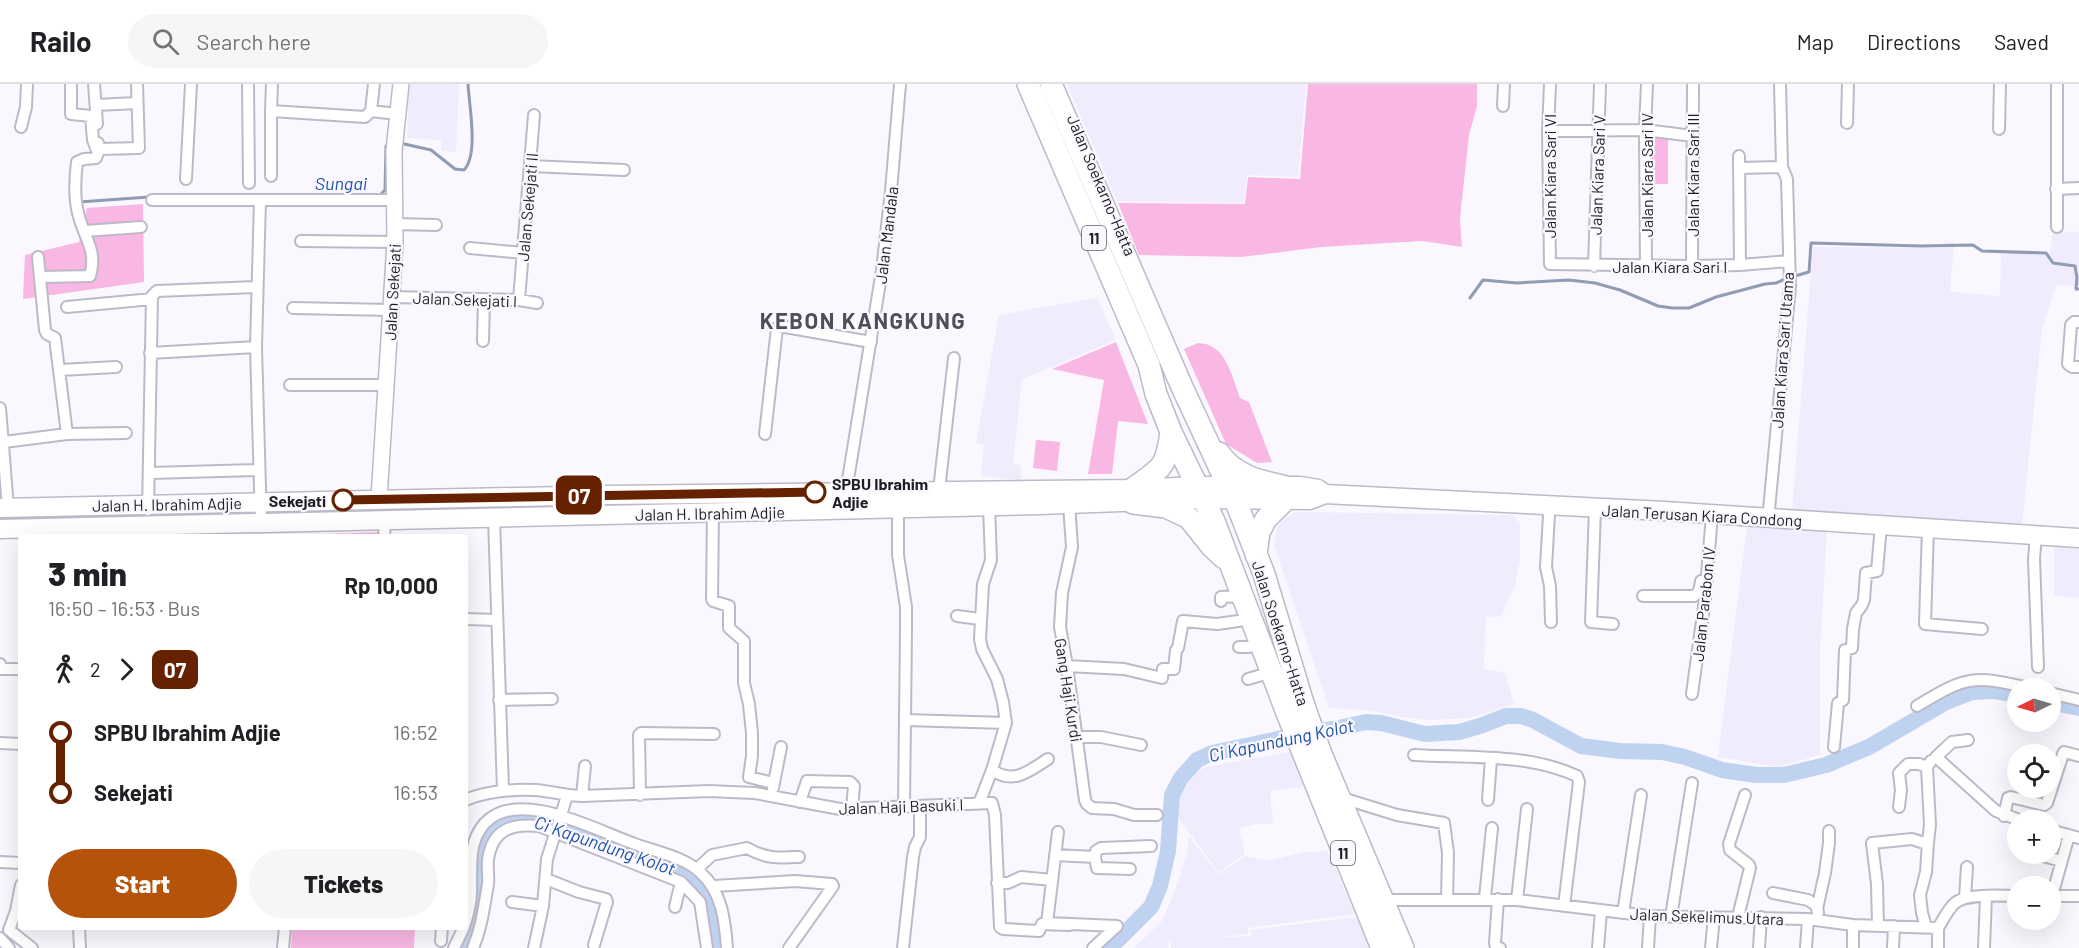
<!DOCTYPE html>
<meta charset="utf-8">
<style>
body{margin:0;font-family:Barlow,sans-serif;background:#f6f6f6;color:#202124;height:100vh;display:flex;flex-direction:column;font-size:22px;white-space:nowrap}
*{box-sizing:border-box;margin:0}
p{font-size:20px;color:#757577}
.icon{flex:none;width:33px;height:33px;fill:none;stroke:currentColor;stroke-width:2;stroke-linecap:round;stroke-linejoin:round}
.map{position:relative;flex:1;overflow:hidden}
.panel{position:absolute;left:18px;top:450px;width:450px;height:396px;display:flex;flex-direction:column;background:#fff;border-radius:6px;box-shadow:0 6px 24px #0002}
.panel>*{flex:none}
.badge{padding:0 12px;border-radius:9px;font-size:21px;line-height:39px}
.needle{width:39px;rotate:265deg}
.fabs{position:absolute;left:2007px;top:594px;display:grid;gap:12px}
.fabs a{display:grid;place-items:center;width:54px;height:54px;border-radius:50%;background:#fff;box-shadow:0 6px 24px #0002;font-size:30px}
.map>.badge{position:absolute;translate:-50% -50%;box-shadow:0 0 0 3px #fff}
.legs{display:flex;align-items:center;gap:9px;height:66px;padding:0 30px;font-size:20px}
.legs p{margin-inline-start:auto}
.head{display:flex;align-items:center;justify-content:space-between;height:102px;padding:0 30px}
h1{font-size:33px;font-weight:800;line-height:45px}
.action{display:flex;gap:12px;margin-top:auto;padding:12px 30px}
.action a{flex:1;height:69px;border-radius:36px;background:#b45309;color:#fff;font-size:24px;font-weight:800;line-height:69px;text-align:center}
.action a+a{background:#f6f6f6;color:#202124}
ul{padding:0 30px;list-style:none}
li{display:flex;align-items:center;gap:21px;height:60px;font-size:22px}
li i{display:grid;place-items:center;width:9px;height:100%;margin:0 8px;background:currentColor}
li i::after{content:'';width:15px;height:15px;margin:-8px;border:4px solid;border-radius:50%;background:#fff}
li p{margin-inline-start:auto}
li:first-child i{background:linear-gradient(#0000 50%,currentColor 0)}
li:last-child i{background:linear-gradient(currentColor 50%,#0000 0)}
header{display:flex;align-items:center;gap:36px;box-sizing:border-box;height:84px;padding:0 30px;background:#fff;border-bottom:2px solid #e0e0e0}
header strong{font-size:28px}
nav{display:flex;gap:33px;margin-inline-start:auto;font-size:21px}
.search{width:420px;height:54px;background:#f6f6f6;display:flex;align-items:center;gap:15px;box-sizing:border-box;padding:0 21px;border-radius:33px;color:#757577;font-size:22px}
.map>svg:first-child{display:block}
.built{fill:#f0ebfd}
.green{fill:#f8b8e3}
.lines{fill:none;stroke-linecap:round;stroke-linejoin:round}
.stream{stroke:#8f9cb3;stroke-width:3}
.river{stroke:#bfd3f1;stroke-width:16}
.street-casing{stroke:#beb9c8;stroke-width:14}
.secondary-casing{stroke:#beb9c8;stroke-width:18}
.primary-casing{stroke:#beb9c8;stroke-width:21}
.highway-casing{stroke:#beb9c8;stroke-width:24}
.street{stroke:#fff;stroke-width:10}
.secondary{stroke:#fff;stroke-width:15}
.primary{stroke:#fff;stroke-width:18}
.highway{stroke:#fff;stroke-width:21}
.line-1-casing{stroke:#fff;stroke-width:14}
.line-1{stroke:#620;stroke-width:9}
.stop-1-dot{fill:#fff;stroke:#620;stroke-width:3}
.labels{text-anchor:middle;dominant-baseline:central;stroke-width:4.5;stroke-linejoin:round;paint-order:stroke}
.shield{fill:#faf8fe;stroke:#615f65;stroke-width:1.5}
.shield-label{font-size:15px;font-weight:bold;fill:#1f1d23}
.street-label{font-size:16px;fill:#1f1d23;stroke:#faf8fe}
.stop-label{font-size:16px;font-weight:bold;fill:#1f1d23;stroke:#faf8fe;text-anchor:start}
.water-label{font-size:18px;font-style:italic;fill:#1c52a7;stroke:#faf8fe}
.district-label{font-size:22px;font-weight:bold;letter-spacing:1.5px;fill:#514d5a;stroke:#faf8fe}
</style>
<header>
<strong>Railo</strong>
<div class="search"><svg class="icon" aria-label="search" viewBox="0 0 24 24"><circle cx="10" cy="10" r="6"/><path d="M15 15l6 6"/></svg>Search here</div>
<nav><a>Map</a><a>Directions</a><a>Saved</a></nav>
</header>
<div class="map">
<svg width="2079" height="864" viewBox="0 0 2079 864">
<rect width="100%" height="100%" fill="#faf8fe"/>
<path class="built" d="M409 0H459L456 68 441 67V56L407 54Z
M1067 0H1306L1298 93 1247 91 1244 119 1117 117Z
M2053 147 2079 148V202L2056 201 2042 245 2022 440 1792 426 1813 163 1944 164V157L1954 159 1950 208 2000 212 2001 167 2050 169Z
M1097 214 1116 256 1022 295 1013 380 1021 381V396L981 392 984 360 976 359 999 231Z
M1295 428 1513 431 1520 439V477L1515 501 1501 532 1486 533 1484 585 1505 589 1514 620 1470 634 1430 636 1402 633 1374 627 1329 624 1274 461 1276 446 1284 435Z
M1747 443H1827L1820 570V671L1778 683 1718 673Z
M198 446V453H114V448Z
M2054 461 2079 462V514L2054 512Z
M1290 668 1304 703 1270 707 1273 740H1255L1239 744 1245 770 1218 788 1177 732 1175 725 1177 715 1196 689 1205 683Z
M1189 752 1218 790 1245 772 1268 777 1304 768 1328 767 1355 830 1248 844V850L1214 854 1251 852 1250 846 1357 833 1370 864H1171V856L1169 857 1168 864H1134L1161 838 1174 809 1186 773Z"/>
<path class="green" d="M1308 0H1477V22L1469 51 1461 124 1460 138 1462 163 1422 157 1321 163 1241 173 1139 171 1118 119 1245 120 1248 93 1300 95Z
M1648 54H1668V100H1648Z
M143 120 144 198 23 215 25 171 79 158 87 124Z
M1116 258 1148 340 1118 337 1112 390H1088L1104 296 1052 285Z
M1198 259C1226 259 1232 293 1240 314L1249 318 1272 378 1257 379 1226 360 1184 265Z
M1036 356 1060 358 1057 387 1033 384Z
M381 448V453H324V450Z
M292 843H415L414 864H291Z"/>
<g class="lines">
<path class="stream" d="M400 59 431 66 455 85 464 86C479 70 469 21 468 0
M378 113 385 106 386 62 391 60
M79 118 149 113
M1795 192 1809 188 1811 159 1921 162 1973 161 1982 167 2046 169 2053 179 2075 182 2077 194 2076 205H2079
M1470 214 1483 196 1517 199 1569 196 1595 199 1620 206 1658 222 1672 224H1689L1716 213 1765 200 1776 199 1783 196"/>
<path class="river" d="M2050 618 2079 624
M464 864C500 816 448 734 537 734L691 791 706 806 714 828 719 864
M1110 864 1151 823 1160 802 1168 767 1172 711 1181 694 1197 676 1212 669 1302 650 1339 644 1366 638 1381 639 1425 650 1459 648 1480 642 1506 632H1521L1533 636 1581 662 1620 667 1662 668 1685 673 1722 686 1756 691H1784L1826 681 1869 663 1946 618 1972 608 1995 607 2018 611"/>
<g class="street-casing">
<path id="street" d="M94 0 97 40
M248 0 249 99
M1550 0 1548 47 1550 180 1692 182 1740 181 1788 177
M96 21 137 19
M1503 22 1504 0
M271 27 272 0
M371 27 397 30
M1847 39 1848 0
M21 43 26 23 27 0
M1999 45 2000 0
M1548 47 1645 46 1693 52
M98 59 99 65 139 64 137 0
M1739 72 1740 181
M530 82 624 86
M1739 84 1782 83
M271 92V27L365 33 371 27 374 0
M186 95 191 0
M2056 105 2079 104
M152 116H395
M260 116 256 263 261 439
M395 140 436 141
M2057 143V0
M85 147 141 143
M301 157 395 158
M470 164 523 169
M38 173 45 246 47 250 55 254 67 350
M1646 181 1645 46 1647 0
M1594 182 1600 0
M1692 182 1693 0
M41 193 90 192C98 166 83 152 78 129 74 113 75 94 77 78L84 75 96 74 98 69 93 56 91 32 71 30V0
M392 213 519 216 537 219
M519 216 534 31
M67 223 152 215
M293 224 391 226
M2079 238H2074L2071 241 2068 280 2072 283H2079
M483 257 484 215
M150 269 256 263
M60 286 116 283
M290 301H386
M0 324 8 424
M765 350 777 244 785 243 871 258
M4 358 67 350 126 349
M150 389 259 386
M939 406 954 274
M846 408 882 186 891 107 900 0
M1069 420 1072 463 1062 509 1060 543 1067 582 1085 716 1087 720 1092 724 1114 725 1134 731H1157
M1546 422 1549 431 1546 483 1550 502 1551 538
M898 424V471L906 523V546L904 723
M1595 424 1591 538 1613 540
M148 426 152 212 157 207 257 203
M1769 426 1790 202 1787 95 1782 83 1780 0
M713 428 712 515 713 517 729 522V544L744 557V599L749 620 752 649V672L749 693 773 699
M494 434 503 706
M1928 444 1925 540 1982 545
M2036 451 2034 475 2038 583
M384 453 385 436
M1643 512H1694C1700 508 1700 503 1701 497
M1221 517V513L1244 512
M957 532 980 535
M465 535 496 536
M1239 563H1249L1261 558
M0 580 2 585H21
M1067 582 1124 585 1162 594 1163 585H1174L1176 566 1178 564 1183 537 1217 540 1252 535
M1248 595 1272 588
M2050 609 2079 616
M1692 610 1705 515 1712 431
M499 616 552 615
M1917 622C1966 592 1973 591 2029 604
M905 636 1006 639
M1078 653H1101L1141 661
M1968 656 1952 658 1936 673 1996 727 2019 736
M0 659 21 660
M1834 663 1838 619 1843 616 1845 566 1852 564 1853 545 1856 529 1862 521 1864 516 1866 489 1877 487 1881 441
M1414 671C1468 674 1527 669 1577 692L1579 698 1564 822
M992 686C1014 701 1029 687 1048 675
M773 704 781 663
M640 711 639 651 641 649 714 650
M582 712 585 682
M1339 713 1397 731 1444 739 1448 769 1447 815
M465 716C488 707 510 705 535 706 551 707 566 712 582 712L709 707 731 708 755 709 840 725 992 719 995 731 1000 843 1003 845 1039 847 1042 840 1069 841
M1488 716 1491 675
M800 718 807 697 850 698 854 702 852 725
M976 720 980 717 992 686 1006 639 1003 618 997 595 982 565 980 555 983 500 991 476 989 422
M1899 723 1901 706 1899 689 1908 680H1919L1927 683 1931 677
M2004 732 2008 714 2011 713 2044 721 2047 719 2063 670 2064 668 2079 672
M2050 746 2079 754
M1058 748 1047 839 1117 842
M2036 770 2061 777
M1055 771 1095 773 1097 784 1130 785
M1095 773 1096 767 1101 764 1151 762
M0 778 21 779
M697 785 712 771 747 764C766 775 778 774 799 773
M546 795 579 808 606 815 607 818 594 861
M997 799H1008L1021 793 1052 796
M21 801 16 827 9 846 32 864
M714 802 795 797 832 800 833 802 789 864
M1773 809 1808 816 1817 822 1818 829
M2050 812H2079
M2052 812 2069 751
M1485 814 1492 744
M1965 814 1967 783
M1498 815 1495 859 1496 863 1500 864
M1382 816H1517L1650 832 1808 835 1853 841 1938 844C1943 836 1948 825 1955 819 1966 809 2002 812 2018 812
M1517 816 1527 725
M512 818 543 822
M675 823 681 798
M1817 825 1825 789 1829 759V747
M1623 829 1641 711
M1671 833 1692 699
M1738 833 1750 784 1749 781 1730 766 1729 760 1745 711
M465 840C468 830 471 819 471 809 472 784 467 759 485 739 519 703 597 747 635 760 656 768 685 773 701 789 722 808 725 837 727 864
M1878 841 1877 800 1872 759 1912 755 1924 759 1928 758 1930 741 1927 683
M79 843 80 864
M1926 843 1922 829 1920 811 1926 788 1928 758
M0 854 9 864
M441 857 442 843
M283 864 285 843
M454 864 464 843
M473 864C482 843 484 822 488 800 489 792 487 784 488 776 492 746 511 739 539 742L681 798 700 818 707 864
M534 864 543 822 547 775 567 712
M903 864 913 773 915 763 920 753V723
M1093 864 1117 842
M1598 864 1601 827
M1648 864 1650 832
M1711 864 1714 833
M1759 864 1761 833
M1806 864 1808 835
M1853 864V841
M1893 864 1894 842
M1938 864V844
M1984 864 1986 812"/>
</g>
<g class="secondary-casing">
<path id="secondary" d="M379 415 395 158 394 67 401 0"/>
</g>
<g class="primary-casing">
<path id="primary" d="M0 424 608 411 1132 405 1198 402H1300L1318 405 1325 410
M0 445 1039 421 1204 415 1310 416 1325 410 1664 427 2079 454"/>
</g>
<g class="highway-casing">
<path id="highway" d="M1028 0 1149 281 1156 310 1171 348 1214 437 1287 629 1382 864
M1051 0 1182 303 1238 423 1264 490 1303 619 1321 670 1403 864
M1219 369C1234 391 1258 397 1283 402
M1132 405C1161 384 1166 386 1171 348
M1133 419 1166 423 1189 434 1212 463 1224 474
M1256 471 1259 448 1266 435 1286 415"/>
</g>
<use href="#street" class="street"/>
<use href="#secondary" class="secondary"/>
<use href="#primary" class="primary"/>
<use href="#highway" class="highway"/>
</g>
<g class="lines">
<g class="line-1-casing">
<path id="line-1" d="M343 416 815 408"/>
</g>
<use href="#line-1" class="line-1"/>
</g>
<g class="stop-1-dot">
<circle cx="815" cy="408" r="10"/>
<circle cx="343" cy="416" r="10"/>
</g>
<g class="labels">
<g class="shield">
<rect x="1082" y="142" width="24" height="24" rx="4.5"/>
<rect x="1331" y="757" width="24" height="24" rx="4.5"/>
</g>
<g class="shield-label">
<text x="1094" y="154">11</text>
<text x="1343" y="769">11</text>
</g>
<g class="street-label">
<text transform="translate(1597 91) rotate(-88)">Jalan Kiara Sari V</text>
<text transform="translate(1646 91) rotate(-90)">Jalan Kiara Sari IV</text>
<text transform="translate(1692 91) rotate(-90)">Jalan Kiara Sari III</text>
<text transform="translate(1549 92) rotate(-90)">Jalan Kiara Sari VI</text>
<text transform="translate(1102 101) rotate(67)">Jalan Soekarno-Hatta</text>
<text transform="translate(527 123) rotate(-85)">Jalan Sekejati II</text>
<text transform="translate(886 151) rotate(-83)">Jalan Mandala</text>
<text x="1670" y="182">Jalan Kiara Sari I</text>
<text transform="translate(392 208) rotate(-87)">Jalan Sekejati</text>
<text transform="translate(465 215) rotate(2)">Jalan Sekejati I</text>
<text transform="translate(1782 266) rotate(-86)">Jalan Kiara Sari Utama</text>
<text transform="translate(167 420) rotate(-1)">Jalan H. Ibrahim Adjie</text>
<text transform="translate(710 429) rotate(-1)">Jalan H. Ibrahim Adjie</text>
<text transform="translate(1702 431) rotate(3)">Jalan Terusan Kiara Condong</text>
<text transform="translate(1703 520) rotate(-84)">Jalan Parabon IV</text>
<text transform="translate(1281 549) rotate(72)">Jalan Soekarno-Hatta</text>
<text transform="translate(1069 606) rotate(81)">Gang Haji Kurdi</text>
<text transform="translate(901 722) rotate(-2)">Jalan Haji Basuki I</text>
<text transform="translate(1707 832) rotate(2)">Jalan Sekelimus Utara</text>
</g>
<g class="stop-label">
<text x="832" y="399">SPBU Ibrahim<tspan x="832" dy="18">Adjie</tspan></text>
<text x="326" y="416" text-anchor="end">Sekejati</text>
</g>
<g class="water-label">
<text x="341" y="99">Sungai</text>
<text transform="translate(1281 656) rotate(-12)">Ci Kapundung Kolot</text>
<text transform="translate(605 761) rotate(19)">Ci Kapundung Kolot</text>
</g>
<g class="district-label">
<text x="863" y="236">KEBON KANGKUNG</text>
</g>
</g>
</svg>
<div class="fabs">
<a><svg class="needle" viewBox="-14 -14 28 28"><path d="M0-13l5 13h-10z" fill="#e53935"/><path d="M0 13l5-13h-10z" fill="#757577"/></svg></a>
<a><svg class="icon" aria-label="locate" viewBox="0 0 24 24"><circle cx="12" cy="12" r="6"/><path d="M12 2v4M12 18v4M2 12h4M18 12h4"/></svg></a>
<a>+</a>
<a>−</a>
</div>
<b class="badge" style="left:579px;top:411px;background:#620;color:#fff">07</b>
<section class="panel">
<div class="head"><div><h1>3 min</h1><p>16:50 – 16:53 · Bus</p></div><b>Rp 10,000</b></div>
<div class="legs"><svg class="icon" aria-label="walk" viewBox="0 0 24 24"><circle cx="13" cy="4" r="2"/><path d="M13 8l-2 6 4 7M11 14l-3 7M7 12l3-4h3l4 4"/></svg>2<svg class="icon" aria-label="forward" viewBox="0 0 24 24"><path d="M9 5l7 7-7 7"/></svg><b class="badge" style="background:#620;color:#fff">07</b></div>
<ul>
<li><i style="color:#620"></i><b>SPBU Ibrahim Adjie</b><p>16:52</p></li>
<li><i style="color:#620"></i><b>Sekejati</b><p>16:53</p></li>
</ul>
<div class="action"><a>Start</a><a>Tickets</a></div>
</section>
</div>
